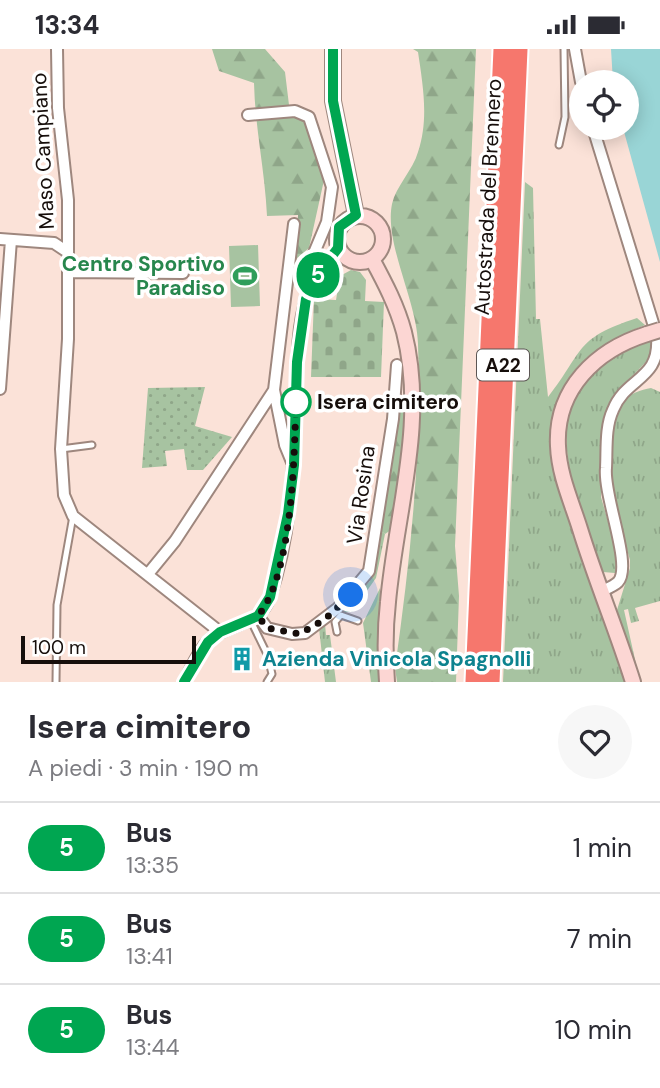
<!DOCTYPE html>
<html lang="it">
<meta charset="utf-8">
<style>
body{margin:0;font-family:"DM Sans",sans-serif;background:#f7f7f7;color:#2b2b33;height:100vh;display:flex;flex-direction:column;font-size:26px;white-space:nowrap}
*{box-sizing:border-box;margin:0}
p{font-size:23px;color:#7c7c81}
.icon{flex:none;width:38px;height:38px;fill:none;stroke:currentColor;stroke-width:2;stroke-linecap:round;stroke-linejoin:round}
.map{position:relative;height:633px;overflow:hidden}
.side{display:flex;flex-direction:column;background:#fff;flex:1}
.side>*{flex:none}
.badge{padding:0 14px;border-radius:23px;font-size:24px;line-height:46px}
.tools{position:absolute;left:569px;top:21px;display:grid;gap:14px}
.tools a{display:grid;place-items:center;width:70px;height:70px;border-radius:50%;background:#fff;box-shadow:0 4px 18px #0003;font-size:35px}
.scale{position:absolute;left:21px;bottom:18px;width:175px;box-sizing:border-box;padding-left:7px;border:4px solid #160e0b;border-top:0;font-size:19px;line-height:24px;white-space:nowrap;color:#160e0b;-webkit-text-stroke:5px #fff;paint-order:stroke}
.you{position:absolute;width:35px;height:35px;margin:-18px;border:5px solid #fff;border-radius:50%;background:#1a73e8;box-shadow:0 0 0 10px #1a73e833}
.map>.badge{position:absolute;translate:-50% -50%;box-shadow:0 0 0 4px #fff}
.round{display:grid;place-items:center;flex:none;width:74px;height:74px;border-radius:37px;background:#f7f7f7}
.summary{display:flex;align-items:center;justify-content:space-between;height:119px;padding:0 28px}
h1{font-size:33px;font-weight:700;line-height:52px}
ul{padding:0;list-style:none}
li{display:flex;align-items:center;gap:21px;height:91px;padding:0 28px;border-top:2px solid #e1e1e2}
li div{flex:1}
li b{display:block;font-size:26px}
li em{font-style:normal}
li .badge{min-width:77px;font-weight:700;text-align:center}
.status{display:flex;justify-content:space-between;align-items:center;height:49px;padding:0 35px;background:#fff;direction:ltr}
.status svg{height:19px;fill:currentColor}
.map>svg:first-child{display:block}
.grass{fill:url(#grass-tufts)}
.forest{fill:url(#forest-firs)}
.cemetery{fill:url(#cemetery-stones)}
.garden{fill:url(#garden-dots)}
.pitch{fill:#a7c3a1}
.water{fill:#99d5d6}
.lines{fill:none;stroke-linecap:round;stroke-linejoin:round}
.lane-casing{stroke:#9e877e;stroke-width:9}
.street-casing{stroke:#9e877e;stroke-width:14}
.secondary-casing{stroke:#9e877e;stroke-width:18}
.highway-casing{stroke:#fff;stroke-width:23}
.lane{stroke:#fff;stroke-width:5}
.street{stroke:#fff;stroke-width:10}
.secondary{stroke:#fcd6d3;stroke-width:14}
.highway{stroke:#f6776d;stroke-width:19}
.secondary-bridge-casing{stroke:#9e877e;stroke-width:18;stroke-linecap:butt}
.secondary-bridge{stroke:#fcd6d3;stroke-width:14}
.line-casing{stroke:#fff;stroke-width:16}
.line{stroke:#00a651;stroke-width:10}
.walk{stroke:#160e0b;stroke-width:7;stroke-dasharray:0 12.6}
.stop-dot{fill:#fff;stroke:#00a651;stroke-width:3.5}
.labels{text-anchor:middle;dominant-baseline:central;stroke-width:7;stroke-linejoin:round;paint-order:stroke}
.shield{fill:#fff;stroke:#5c5654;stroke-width:2}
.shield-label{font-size:19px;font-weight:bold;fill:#160e0b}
.street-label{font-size:21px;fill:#160e0b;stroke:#fff}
.leisure-label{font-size:21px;font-weight:bold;fill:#27864d;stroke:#fff;text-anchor:end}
.stop-label{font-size:21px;font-weight:bold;fill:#160e0b;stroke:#fff;text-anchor:start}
.culture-label{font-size:21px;font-weight:bold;fill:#0d838f;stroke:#fff;text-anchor:start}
</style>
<div class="status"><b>13:34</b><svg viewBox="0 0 49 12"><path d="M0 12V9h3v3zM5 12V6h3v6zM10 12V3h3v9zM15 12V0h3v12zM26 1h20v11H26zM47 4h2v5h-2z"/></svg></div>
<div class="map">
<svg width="660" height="633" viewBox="0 0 660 633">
<defs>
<pattern id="grass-tufts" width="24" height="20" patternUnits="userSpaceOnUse" patternTransform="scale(1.75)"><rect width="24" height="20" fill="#a7c3a1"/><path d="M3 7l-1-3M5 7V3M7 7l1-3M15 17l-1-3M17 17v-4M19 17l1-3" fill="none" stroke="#8fa689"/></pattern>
<pattern id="forest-firs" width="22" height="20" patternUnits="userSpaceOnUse" patternTransform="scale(1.75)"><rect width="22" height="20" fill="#a7c3a1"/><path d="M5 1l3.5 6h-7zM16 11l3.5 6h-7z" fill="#8fa689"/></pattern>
<pattern id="cemetery-stones" width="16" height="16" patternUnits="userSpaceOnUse" patternTransform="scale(1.75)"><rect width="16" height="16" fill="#a7c3a1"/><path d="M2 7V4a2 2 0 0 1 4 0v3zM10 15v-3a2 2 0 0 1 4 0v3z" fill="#8fa689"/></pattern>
<pattern id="garden-dots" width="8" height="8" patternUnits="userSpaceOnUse" patternTransform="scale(1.75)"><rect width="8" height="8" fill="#a7c3a1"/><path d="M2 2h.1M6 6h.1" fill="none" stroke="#8fa689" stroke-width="1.8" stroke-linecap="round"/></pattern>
</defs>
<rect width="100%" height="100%" fill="#fbe2d8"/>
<path class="grass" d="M525 133 533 139 536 270H540L548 348C585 301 573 290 637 269L645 276C587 299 549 331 551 399L626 633H503Z
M653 291 652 303 645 314 613 347 603 374 601 448 620 514 615 524 603 523C581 458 532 365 605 314 621 303 634 295 653 291Z
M651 339 660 343V552L635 559 639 572 631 574 628 560 624 561 640 633 617 561 630 519V511C625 491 617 473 612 454 608 434 611 369 623 353 629 344 641 341 651 339Z
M381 482 385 485 376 529 352 563H339L370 532 367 530Z
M380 539V633H371L363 574Z
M325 575 326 586H330L336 633H325L319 579Z"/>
<path class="forest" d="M212 0H265L285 23 289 56 314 67 326 122 309 199 296 210 298 166 267 167C265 122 255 79 254 34L219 22Z
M413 0H476L455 497 459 547 456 633H397L395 619C410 512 422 404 418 295 417 252 384 194 392 155 396 137 413 121 418 103 429 70 423 37 418 3Z
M405 351 400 430 391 481 385 485 381 482 396 352Z"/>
<path class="cemetery" d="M351 221 360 223 366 231 365 252 384 253 381 328H311L314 250 336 251 340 227Z"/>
<path class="garden" d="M205 338 195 377 232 388 203 421H187L184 400 165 402 167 417 142 419 148 339Z"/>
<path class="pitch" d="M258 196 260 257 231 258 229 197Z"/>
<path class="water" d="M611 0H660V213L623 79H626V33H613Z"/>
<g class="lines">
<g class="lane-casing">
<path id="lane" d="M559 96 565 68 564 0
M61 400 92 396
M251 572 267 605 272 625 267 633
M337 583 335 573 341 566 358 572
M56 633 57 556 73 467"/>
</g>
<g class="street-casing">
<path id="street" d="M57 0 58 59 68 151V290L61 400 64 446 73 467 220 583
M575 0 581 33
M248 66 295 62 309 68 332 138 327 173 309 216 307 244
M593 79 653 274
M0 190 54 194 66 202
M68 223 183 224
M0 340 11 191
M292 413 285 396 274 341 294 175
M148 525 175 492 274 341
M600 543C606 540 614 537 618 533 633 517 603 447 606 419 607 400 605 378 613 361 626 328 660 331 657 289
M258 567 267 579 292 585 305 584 338 559 369 522 393 370 397 316
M184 633C191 620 197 603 208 592 229 573 260 578 270 548 291 487 293 422 296 359 297 327 296 278 307 248 315 230 327 215 338 199"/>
</g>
<g class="secondary-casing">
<path id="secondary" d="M333 0V52L356 166
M337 190a23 23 0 1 1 46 0a23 23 0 1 1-46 0Z
M372 210C385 234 397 257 404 283 427 373 396 463 388 553 385 579 385 606 387 633
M633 633C617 582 596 532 580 480 572 454 559 426 558 397 555 340 596 301 647 285"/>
</g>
<g class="highway-casing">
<path id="highway" d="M475 633 503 0
M490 633 518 0"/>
</g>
<use href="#lane" class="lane"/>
<use href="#street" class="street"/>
<use href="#secondary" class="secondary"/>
<use href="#highway" class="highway"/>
<g class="secondary-bridge-casing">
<path id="secondary-bridge" d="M647 285 660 281"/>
</g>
<use href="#secondary-bridge" class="secondary-bridge"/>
</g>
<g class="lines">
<g class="line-casing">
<path id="line" d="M184 633 208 593 220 583 258 567 270 548 288 465 294 416 297 313 306 250 322 220 338 199 339 178 356 166 333 52V0"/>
</g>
<use href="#line" class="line"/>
<path class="walk" d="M296 353C294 409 293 524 258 567L267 579 300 585 325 570 351 546"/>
</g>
<defs>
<g id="stadium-bare" transform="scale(1.89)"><path d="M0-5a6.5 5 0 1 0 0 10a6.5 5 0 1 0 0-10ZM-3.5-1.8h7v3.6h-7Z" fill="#2e9e5b" stroke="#fff" stroke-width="2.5" paint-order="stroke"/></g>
<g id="building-bare" transform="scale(1.89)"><path d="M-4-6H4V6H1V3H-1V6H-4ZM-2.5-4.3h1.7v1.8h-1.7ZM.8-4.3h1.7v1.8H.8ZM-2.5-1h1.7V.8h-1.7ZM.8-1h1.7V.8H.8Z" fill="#0f9aa8" stroke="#fff" stroke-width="2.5" paint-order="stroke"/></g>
</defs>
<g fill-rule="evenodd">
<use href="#stadium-bare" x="245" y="227"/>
<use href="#building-bare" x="242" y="610"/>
</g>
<circle class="stop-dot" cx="296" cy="353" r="14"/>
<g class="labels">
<rect class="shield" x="477" y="300.5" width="52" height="31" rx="5"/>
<g class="shield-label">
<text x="503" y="316">A22</text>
</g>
<g class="street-label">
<text transform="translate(43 102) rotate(-93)">Maso Campiano</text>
<text transform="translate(488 148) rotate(-87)">Autostrada del Brennero</text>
<text transform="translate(361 446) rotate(-82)">Via Rosina</text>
</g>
<g class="leisure-label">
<text x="225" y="215">Centro Sportivo<tspan x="225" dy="24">Paradiso</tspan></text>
</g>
<g class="stop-label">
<text x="317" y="353">Isera cimitero</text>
</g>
<g class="culture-label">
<text x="262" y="610">Azienda Vinicola Spagnolli</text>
</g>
</g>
</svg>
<div class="tools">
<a><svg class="icon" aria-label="locate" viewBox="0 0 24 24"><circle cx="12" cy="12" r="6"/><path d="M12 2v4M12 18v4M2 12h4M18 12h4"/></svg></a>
</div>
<div class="scale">100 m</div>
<div class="you" style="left:351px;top:546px"></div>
<b class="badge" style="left:318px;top:226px;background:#00a651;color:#fff">5</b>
</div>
<section class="side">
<div class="summary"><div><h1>Isera cimitero</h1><p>A piedi · 3 min · 190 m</p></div><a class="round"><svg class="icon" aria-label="heart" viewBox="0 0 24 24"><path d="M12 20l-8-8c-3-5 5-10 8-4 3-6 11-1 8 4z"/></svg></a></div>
<ul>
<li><span class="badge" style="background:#00a651;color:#fff">5</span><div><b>Bus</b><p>13:35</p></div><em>1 min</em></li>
<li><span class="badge" style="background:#00a651;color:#fff">5</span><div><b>Bus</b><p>13:41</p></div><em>7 min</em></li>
<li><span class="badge" style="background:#00a651;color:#fff">5</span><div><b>Bus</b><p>13:44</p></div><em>10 min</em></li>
</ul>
</section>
